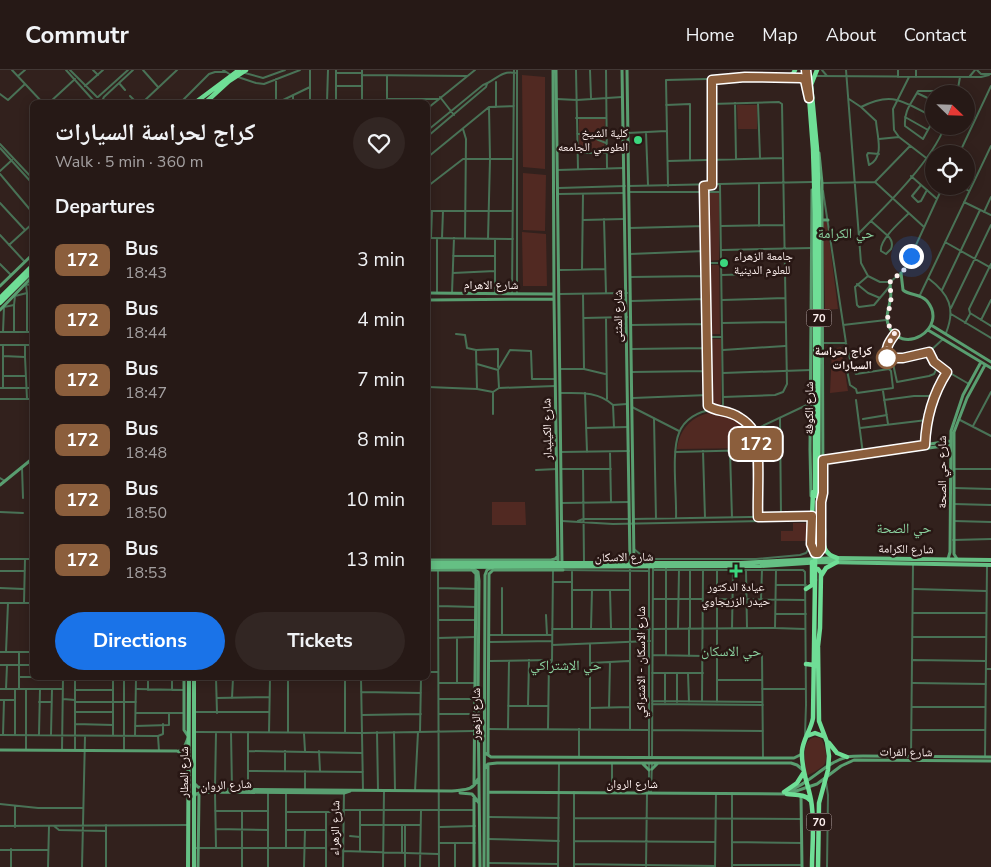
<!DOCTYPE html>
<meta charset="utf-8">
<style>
body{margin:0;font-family:"Nunito Sans","Noto Naskh Arabic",sans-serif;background:#322623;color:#f1f3f6;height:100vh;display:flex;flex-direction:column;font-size:19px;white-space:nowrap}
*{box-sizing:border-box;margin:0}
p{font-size:16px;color:#a4a0a1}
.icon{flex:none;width:28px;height:28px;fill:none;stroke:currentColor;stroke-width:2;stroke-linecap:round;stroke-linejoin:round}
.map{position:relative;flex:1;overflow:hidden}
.side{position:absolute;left:30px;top:30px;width:400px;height:580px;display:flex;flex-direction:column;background:#261916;border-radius:8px;box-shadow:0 2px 12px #0003,0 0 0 1px #423835}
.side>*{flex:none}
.badge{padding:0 10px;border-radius:8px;font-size:18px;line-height:32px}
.needle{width:32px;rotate:113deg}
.tools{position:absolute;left:925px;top:15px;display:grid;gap:10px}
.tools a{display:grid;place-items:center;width:50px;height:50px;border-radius:50%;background:#261916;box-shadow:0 2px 12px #0003,0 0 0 1px #423835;font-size:25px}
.you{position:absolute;width:25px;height:25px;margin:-12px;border:4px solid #fff;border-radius:50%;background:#1a73e8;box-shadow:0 0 0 8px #1a73e833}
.map>.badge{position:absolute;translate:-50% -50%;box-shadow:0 0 0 2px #fff}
h2{padding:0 25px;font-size:19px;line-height:45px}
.round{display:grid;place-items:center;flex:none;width:52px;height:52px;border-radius:26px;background:#322623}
.overview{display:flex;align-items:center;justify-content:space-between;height:85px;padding:0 25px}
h1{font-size:24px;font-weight:700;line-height:38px}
.primary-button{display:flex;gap:10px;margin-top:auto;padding:10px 25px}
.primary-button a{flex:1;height:58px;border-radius:30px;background:#1a73e8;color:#fff;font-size:20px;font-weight:700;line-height:58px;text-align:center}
.primary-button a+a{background:#322623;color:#f1f3f6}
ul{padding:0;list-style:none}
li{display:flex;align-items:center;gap:15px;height:60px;padding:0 25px}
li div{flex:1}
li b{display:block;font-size:19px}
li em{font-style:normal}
li .badge{min-width:55px;font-weight:700;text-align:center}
header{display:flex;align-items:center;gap:30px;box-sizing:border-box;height:70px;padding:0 25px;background:#261916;border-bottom:1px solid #423835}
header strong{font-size:24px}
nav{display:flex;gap:28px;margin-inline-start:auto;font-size:18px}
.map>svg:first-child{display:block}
.green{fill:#512922}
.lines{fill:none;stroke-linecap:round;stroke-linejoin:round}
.street{stroke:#497256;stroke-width:2}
.secondary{stroke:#599e70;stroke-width:3}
.primary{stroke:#65c084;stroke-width:4}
.highway{stroke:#6fde96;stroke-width:4.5}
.highway-bridge{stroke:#6fde96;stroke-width:4.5}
.line-casing{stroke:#fff;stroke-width:11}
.line{stroke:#8b5e3c;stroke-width:8}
.walk{stroke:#fdf0ee;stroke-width:5;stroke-dasharray:0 9}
.poi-dot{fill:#3bd77e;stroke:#281714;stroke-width:2}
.stop-dot{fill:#fff;stroke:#8b5e3c;stroke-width:2.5}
.labels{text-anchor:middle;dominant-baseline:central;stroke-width:5;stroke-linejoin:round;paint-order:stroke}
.shield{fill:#281714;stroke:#bdafad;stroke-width:1}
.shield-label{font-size:11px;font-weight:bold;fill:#fdf0ee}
.poi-label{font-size:12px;fill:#fdf0ee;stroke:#281714;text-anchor:end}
.street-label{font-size:12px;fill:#fdf0ee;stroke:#281714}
.stop-label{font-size:12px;font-weight:bold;fill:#fdf0ee;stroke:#281714;text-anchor:end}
.neighbourhood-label{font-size:14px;fill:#8bd2a0;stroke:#281714}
</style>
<header>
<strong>Commutr</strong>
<nav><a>Home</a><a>Map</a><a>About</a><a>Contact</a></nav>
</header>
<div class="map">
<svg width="991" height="797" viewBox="0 0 991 797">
<rect width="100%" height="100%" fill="#32211d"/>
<path class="green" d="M522 5 545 7V99L523 97Z
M737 35H757V59H738Z
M579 49H605L604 82 579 81Z
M523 103 546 105 545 161 523 160Z
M706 123H719V190L707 191Z
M823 152H827L838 239 825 240Z
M522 162 546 164 547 216H523Z
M708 195H719L720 264H709Z
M708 269H721V334L716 337 713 336 710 330Z
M841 277 848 321 830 323 832 279Z
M716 342C736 344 752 357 755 378L677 379C680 357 694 344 716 342Z
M492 432H525L526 455H492Z
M793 453H807V471H781V461H793Z
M815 667 821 668C825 674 829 691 823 696 818 700 813 703 808 705H806C806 693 800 670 815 667Z"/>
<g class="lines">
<path class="street" d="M12 0 42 32
M66 0 93 30
M70 0 97 27
M93 0 98 5
M143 0 158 17
M223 0 231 5
M310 0V32
M576 0 578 99
M590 0 591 28
M606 0 607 98
M822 0 827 6
M846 0 861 193 868 206 880 212H890L901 203 905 199 943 116
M977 0 981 4H991
M245 3 263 8 285 0
M336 3H362
M362 5 467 6
M18 6 25 0
M816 6 981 7 989 5
M970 6 975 0
M238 7 256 13 264 14 300 0
M898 7V0
M909 7 893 39 894 60 899 67 934 94
M916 7V0
M789 8H802L805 12
M276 9V32
M119 13 125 20
M85 16 103 0
M337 16H362
M917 23 934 31
M0 24 8 30 25 14
M957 24 960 7
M293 25V32
M130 26 136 32
M98 27 128 0
M440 27 454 45
M387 29H438
M557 29 577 30 622 27
M849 29 861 37 876 51C877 66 885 87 869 95L867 85 868 83 879 84
M102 31 104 27 133 0
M50 32 75 9
M143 32 177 0
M181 32 209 4 215 2H225
M279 32 310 17
M327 32 328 0
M336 32V0
M337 32 362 31
M362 32V0
M387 32V6
M735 33 736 89
M758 33 760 88
M711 34 779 32 782 34 787 314 783 322 775 325 723 327
M666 35 690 34V90
M496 37V12
M861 37C894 20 904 33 934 47
M428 38 475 0
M905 47 928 60
M576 48H606
M934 49 923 69 905 56C904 40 911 34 918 21H942L941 24
M463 59 466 69 465 168
M428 60 483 15C495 11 501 0 515 3
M646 62 648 115
M628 63 666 61
M577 64C588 63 596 70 606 73
M428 66 486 17 487 14
M879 69 899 67
M0 74 32 108
M0 78 32 113
M578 83H607
M959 84 991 16
M428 87 489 37 514 36
M668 91 783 88
M558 100 624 98
M0 101 12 90
M0 104 32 142
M911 106 937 129
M875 112 910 76
M822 113 875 112 924 157
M759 114V156
M705 115 708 334 710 337 716 340 722 337 723 334 720 115
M712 115V10L745 7 781 8
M921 115 912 126 918 132 921 131 927 120
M428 116 463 89H513
M629 116 812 112
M668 116 666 10 707 9
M960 116 969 121
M559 118 625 116
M823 121 846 273 853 301 856 304 889 299 891 301 893 318 857 323 856 319 850 315 845 290
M629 122H720
M559 124 624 123
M964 132 991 145
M0 133 25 160
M428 141H513
M984 142 991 127
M604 149 606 223
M583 150 623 149
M871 151 888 166C892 170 893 174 891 179L886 184 881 181C879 170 900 152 908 144
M721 156 784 155
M630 158 705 156
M859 163C887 135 931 92 945 56
M0 165 25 192
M428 168 513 169
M431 168 432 141
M442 168 443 141
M437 169V223
M488 169 490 89 489 37
M945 172 991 198
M9 175 32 154
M722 180 812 178
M630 184 705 181
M453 186H495
M706 193H721
M0 194 11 205
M991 194 969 239 970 243 991 256
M582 199 583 124
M560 200 605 199
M453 203 495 201
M722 205 784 203
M868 206 855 217 857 235 859 237 874 235 890 216
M631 207 706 206
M928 208C949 224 956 238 946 263
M857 214 868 223 880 228
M942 220 980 140
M27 223V262
M452 223 454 168
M512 223 514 0
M495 224V169
M517 224V0
M560 224 627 223
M583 224 584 299
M920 225 991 76
M722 230 785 228
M631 231 706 229
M14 235V262
M951 238 991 155
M951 244 991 268
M584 248 627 247
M606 248 607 329
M981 250 991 230
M722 253 785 252
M965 253 970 244
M631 255 707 254
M843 255 886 250
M0 262H32
M3 262 4 237 14 235 15 226 27 223 26 215 32 214
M456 264 465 265 467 278 476 280 477 319
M894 265C889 272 885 278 887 288L892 289 929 282 943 269
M707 267H722
M823 273H846
M0 275H32
M25 275V287
M632 279 707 278
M476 280 498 279V297
M723 280 785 276
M929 282 938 296 969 314
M3 286V275
M892 289 897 312 929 306 934 304 938 296
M477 294 498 300 499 318
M561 299H584L605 304
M498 300 510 280 531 281 532 309H555
M632 302 707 301
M723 303 811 300
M3 306V318
M26 306H3V286L25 287 27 329
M428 317 477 319 493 322 499 318 555 316
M0 318H32
M883 321 888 354
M561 323C579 323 598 321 613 335L614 358
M585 323 587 382
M633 328 708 325
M0 329H32
M856 330 863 384
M884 330 914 326H935
M613 335 627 334
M632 337 679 361
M720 340C732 341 749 351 754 362 761 381 757 426 758 447
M493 344V322
M654 348 656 449
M780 348 781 446
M863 349 887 345
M960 350 991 366
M973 356 991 322
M586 358 628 357
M860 358 927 350
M754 360 811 333
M925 375C926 350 933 323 947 302
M703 381 705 448
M730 381 732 448
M561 382 629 381
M610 382 611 432
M675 382 757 380
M22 397 23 428
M561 399H611
M583 399 584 492
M954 399H991
M536 400 557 399
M0 408 5 411
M954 418 991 419
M562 433 629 432
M954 434 991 435
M0 442 23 443
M676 448C677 427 671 381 679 363 684 349 699 341 712 340
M633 449 810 446
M562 451 613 454 812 450
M578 451 583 449H628
M954 451 991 452
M953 470 991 469
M634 479 640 484 654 489H756L800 485 806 483 810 477
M0 489H32
M649 496V686
M438 500 439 797
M563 500 648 501
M653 500H803L805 502 806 635 805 665
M690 500V558
M717 500V632
M746 500 747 558
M0 501H25
M572 501V559
M553 512H572
M776 515H806
M0 518 24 519
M438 518 476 519
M914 519 986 521
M572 520H630
M610 520 611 558
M653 529H703
M717 529 805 530
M761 529 762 500
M0 533H32
M24 533 25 489
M438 536 476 537
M914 543H986
M776 544H806
M546 545 547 565
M438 550H475
M678 557 679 500
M591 558 592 520
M775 558 776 500
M552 559H650
M653 559 775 558 805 559
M732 559 733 501
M490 565H552
M502 565V518
M913 567H986
M438 568 475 567
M490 572 552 571
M590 574V659
M552 575 650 571
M0 582H32
M6 582 8 533
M653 585 703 586
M666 585V499
M689 586V558
M762 586 763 687
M913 590 986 591
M490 591 550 590
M590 593 629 591
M0 595H32
M986 599H991
M428 602H438
M548 603 552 590 553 501
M652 603H703
M677 603V632
M688 603 689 632
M19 607H32
M75 608H87
M124 608V680
M148 608H172
M148 608V620
M172 608V620
M216 608 217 643
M288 608V662
M361 608 363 720
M717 610H762
M439 613H474
M457 613V568
M913 613 986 614
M0 619H63
M6 619 7 595
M15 619V664
M19 619V582
M137 619 184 620
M762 619H805
M26 620V680
M75 620H113
M361 622 421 623
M217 628 269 627
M232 628 233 608
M63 629 75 630
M439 629H474
M0 630H15
M652 631 762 632
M702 631 703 500
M39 632H51
M76 632H136
M665 632V603
M652 634 763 635
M508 636H548
M528 636 529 590
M913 637H985
M590 638 630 637
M609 638 610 592
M75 642H113
M194 642H269
M137 643H184
M439 644H474
M362 645 421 644
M75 654 113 655
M135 656 169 655V644
M508 658 509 591
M488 659 648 660
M548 659 549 590
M630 659V500
M652 660 763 661
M913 660H985
M196 662 362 663 473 661
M231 662 232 720
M269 662 270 608
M377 662 378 720
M394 662 395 720
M420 662 421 608
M345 663V608
M39 664 40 619
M51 664 52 619
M304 664 305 681
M0 665 158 666 163 664V654
M3 665 4 630
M113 665V608
M135 666 136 608
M158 666 159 681
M62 680 63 608
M75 680V608
M248 681 362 683
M285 681V701
M319 681 320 701
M652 686 653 496
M579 687V659
M911 687 913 494
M985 687 987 495
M248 701 363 702
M826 712 828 725 827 797
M215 718 216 663
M305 719V701
M248 720V662
M415 721 418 662
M268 722V797
M574 722V797
M612 722V693
M215 723 216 778
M649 723V693
M651 723 652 693
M732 723V797
M0 734 38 738H83
M343 740H474
M360 740V781
M215 741H268
M242 741V797
M286 742H343
M489 747 559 748
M574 748 801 749
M360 755H420
M0 756 188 755
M54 756 59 760 106 761
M15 757V736
M440 757 475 756
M216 759 268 760
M286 760H326
M350 766 360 767
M488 769 559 771
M574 771 715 772
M732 772 802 773
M440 773H475
M194 778H326
M286 778V723
M0 780H48
M343 781 438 784
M402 783V755
M488 793 558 794
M574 794 715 796
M732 795H802
M11 797V779
M48 797 49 756
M82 797 85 667
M106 797V755
M304 797 305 760
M326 797V742
M343 797 344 722
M383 797 384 721
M405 797V755
M420 797 421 740
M455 797V773
M558 797 559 694
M646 797 647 723
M715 797 716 723"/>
<path class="secondary" d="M553 0 554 229 558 494
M556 0 562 494
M622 0 630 492
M627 0 634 492
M819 83 822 113V150L823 420 821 432
M822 150H828
M890 212C890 218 892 225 890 231 889 239 885 246 888 254 900 288 950 259 927 231 920 223 910 226 903 220L901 203
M0 216 32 185
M428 223 554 224
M428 230 554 229
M0 240 32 207
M931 255 991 292
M928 260 991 298
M823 390 950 371
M823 393 950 375
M0 415 32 389
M811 426 810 380 812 120
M948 489 950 482 951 361 963 325 981 292
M957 489 954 484V362L967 328 985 295
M428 490H551L555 489 558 486
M472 498 478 502 479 511 478 630 480 797
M428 500H472L476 504 474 715
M184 608V660L188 666
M0 680 177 681 183 684 188 691
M179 681 184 678 188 668
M485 683 491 687 794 688 802 684
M488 685 489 504 493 500H563
M643 694 649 700
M485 698 488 694 497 693H791L797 695 803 700
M652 699 658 693
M194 713 198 717 205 719 452 721C464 719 472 722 478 709
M787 721C809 715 824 693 847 687 852 686 858 686 863 686L991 687
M488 722 787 724 817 714 841 696 854 690 991 691
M460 723 472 724 479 733
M474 726V797
M801 726 802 797
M194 727 196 724 203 722 344 723 350 721
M198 797 199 723
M484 797 485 505 487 500 493 497
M488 797V694"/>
<path class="primary" d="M428 493H740L837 488 991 490
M428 497 760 496 822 492 991 495
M194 608V797
M188 797 189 608"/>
<path class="highway" d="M807 0 813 79 815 144V426
M817 0 811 15 817 79 819 145 818 467
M783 8 793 4 795 0
M196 32 239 0
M206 32 229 11 246 0
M0 228 32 196
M0 233 32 201
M813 422 811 475 812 481 815 483H818L821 479V463
M821 447C830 463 814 481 837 488
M813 499H818L821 503 820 558 818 576
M821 506 826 498 837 492
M812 513V492
M806 519 812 515
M818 577 819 651 827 672 829 686 828 700 819 733 818 797
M806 594 814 595
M807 666 815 663 823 666
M829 673 837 683 847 687
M784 722 797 713 804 702
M787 724C796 725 805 724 811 731
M812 797C812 776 815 752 811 730 808 713 801 700 802 681 803 669 811 660 813 648L815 510"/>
<path class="highway-bridge" d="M815 510V467"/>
</g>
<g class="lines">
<g class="line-casing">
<path id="line" d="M806 0 809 28 805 10 801 8 745 7 712 10V115L704 116 708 336C716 342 729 340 740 348 745 351 751 357 754 362 761 379 757 427 758 447L812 446 811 474 815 483H818L821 479V432L823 423V390L925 375C926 349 933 324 947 302L934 292 929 282 903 288H887C885 278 889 272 895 264"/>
</g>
<use href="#line" class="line"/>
<path class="walk" d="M887 288C885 278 889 272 895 264 883 252 889 244 891 229 891 223 890 217 890 212L905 199 911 186"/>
</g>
<g class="poi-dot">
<circle cx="638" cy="70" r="5"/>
<circle cx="724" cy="193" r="5"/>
<path d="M733.5 493.5h5v5h5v5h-5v5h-5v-5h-5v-5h5z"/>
</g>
<circle class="stop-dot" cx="887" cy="288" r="10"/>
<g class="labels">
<g class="shield">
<rect x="806.5" y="239.5" width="25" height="17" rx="4"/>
<rect x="806.5" y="743.5" width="25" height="17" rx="4"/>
</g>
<g class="shield-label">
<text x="819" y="248">70</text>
<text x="819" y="752">70</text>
</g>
<g class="poi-label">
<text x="628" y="63">كلية الشيخ<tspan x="628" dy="14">الطوسي الجامعه</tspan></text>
<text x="734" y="186" text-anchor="start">جامعة الزهراء<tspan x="734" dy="14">للعلوم الدينية</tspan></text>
<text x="736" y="517" text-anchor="middle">عيادة الدكتور<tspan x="736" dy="14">حيدر الزريجاوي</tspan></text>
</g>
<g class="street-label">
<text x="491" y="215">شارع الاهرام</text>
<text transform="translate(618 246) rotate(-90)">شارع المثنى</text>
<text transform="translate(809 338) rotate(-90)">شارع الكوفة</text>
<text transform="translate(547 359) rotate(-91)">شارع الكيليدار</text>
<text transform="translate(942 402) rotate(-90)">شارع حي الصحة</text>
<text transform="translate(906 479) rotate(1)">شارع الكرامة</text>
<text transform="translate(624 487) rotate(-1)">شارع الاسكان</text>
<text transform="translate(641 592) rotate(-90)">شارع الاسكان - الاشتراكي</text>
<text transform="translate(476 644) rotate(-90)">شارع الزهور</text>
<text transform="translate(906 682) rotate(1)">شارع الفرات</text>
<text transform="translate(184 702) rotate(-90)">شارع المطار</text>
<text x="632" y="714">شارع الروان</text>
<text transform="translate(226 715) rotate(-3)">شارع الروان</text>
<text transform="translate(335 758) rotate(-89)">شارع الزهراء</text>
</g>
<g class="stop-label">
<text x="872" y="281">كراج لحراسة<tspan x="872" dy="14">السيارات</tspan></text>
</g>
<g class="neighbourhood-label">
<text x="846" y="163">حي الكرامة</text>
<text x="904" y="458">حي الصحة</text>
<text x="731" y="581">حي الاسكان</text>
<text x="566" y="595">حي الإشتراكي</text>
</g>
</g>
</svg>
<div class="tools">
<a><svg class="needle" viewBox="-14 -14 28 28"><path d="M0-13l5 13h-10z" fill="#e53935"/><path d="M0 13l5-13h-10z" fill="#a4a0a1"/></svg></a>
<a><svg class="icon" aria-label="locate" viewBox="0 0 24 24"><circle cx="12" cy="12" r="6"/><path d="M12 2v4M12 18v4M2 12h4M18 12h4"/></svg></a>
</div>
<div class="you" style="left:911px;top:186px"></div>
<b class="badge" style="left:756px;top:374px;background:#8b5e3c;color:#fff">172</b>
<section class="side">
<div class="overview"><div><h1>كراج لحراسة السيارات</h1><p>Walk · 5 min · 360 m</p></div><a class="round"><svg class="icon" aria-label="heart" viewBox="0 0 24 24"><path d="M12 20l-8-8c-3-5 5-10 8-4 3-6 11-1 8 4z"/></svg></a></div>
<h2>Departures</h2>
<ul>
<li><span class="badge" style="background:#8b5e3c;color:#fff">172</span><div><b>Bus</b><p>18:43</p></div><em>3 min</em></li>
<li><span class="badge" style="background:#8b5e3c;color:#fff">172</span><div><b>Bus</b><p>18:44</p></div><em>4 min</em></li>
<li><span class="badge" style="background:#8b5e3c;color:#fff">172</span><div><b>Bus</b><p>18:47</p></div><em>7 min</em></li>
<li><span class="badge" style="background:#8b5e3c;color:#fff">172</span><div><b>Bus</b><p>18:48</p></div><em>8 min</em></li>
<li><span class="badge" style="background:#8b5e3c;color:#fff">172</span><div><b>Bus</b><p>18:50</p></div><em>10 min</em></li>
<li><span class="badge" style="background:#8b5e3c;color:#fff">172</span><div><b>Bus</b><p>18:53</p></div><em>13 min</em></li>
</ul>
<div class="primary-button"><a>Directions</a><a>Tickets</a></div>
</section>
</div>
